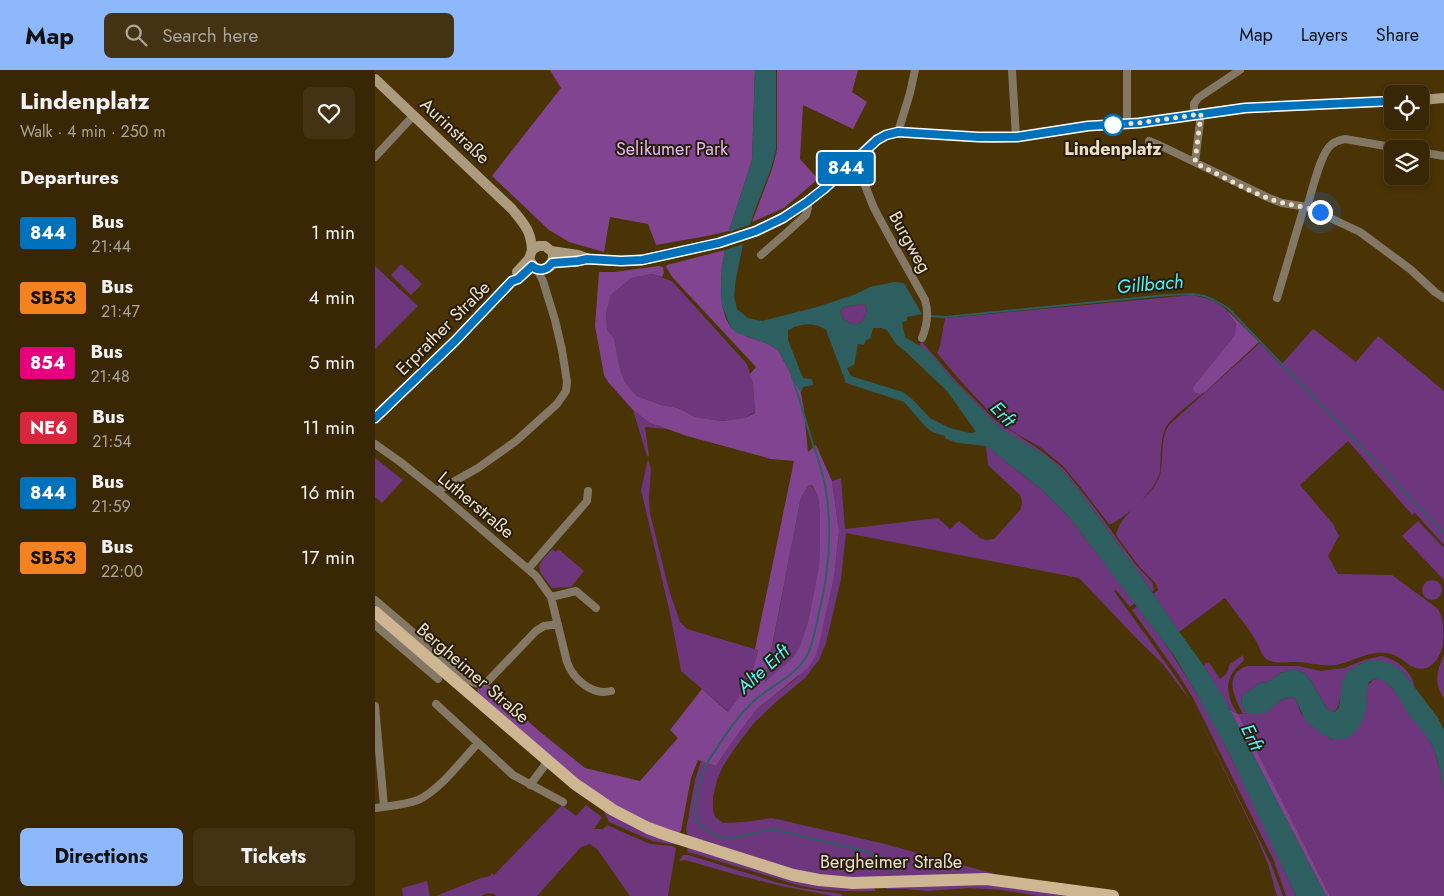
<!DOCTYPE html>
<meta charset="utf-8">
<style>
body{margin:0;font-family:Jost,sans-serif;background:#433213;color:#f1f3f6;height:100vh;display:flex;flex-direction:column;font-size:19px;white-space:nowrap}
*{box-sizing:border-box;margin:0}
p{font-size:16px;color:#aba59a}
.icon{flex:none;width:28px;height:28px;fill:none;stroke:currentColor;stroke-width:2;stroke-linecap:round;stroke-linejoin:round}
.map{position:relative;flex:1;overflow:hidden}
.sheet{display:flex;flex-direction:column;background:#382604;width:375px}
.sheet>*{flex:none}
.badge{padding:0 10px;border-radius:4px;font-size:18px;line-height:32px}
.fabs{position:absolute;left:1009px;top:15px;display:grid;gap:10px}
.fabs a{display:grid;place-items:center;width:45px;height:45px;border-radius:8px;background:#382604;box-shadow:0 2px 8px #0003,0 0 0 1px #524326;font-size:25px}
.you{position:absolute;width:25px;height:25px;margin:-12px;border:4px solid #fff;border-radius:50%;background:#1a73e8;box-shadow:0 0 0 8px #1a73e833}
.map>.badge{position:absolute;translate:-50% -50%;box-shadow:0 0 0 2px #fff}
h2{padding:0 20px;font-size:19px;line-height:45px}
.round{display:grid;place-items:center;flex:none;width:52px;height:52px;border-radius:8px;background:#433213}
.headline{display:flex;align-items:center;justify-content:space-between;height:85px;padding:0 20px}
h1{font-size:24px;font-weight:700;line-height:38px}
.cta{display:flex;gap:10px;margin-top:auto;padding:10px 20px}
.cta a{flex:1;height:58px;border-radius:8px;background:#8db9fc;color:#111;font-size:20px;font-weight:700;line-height:58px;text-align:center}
.cta a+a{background:#433213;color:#f1f3f6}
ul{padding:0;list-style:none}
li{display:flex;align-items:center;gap:15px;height:65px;padding:0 20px}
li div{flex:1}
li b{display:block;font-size:19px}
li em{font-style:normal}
li .badge{min-width:55px;font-weight:700;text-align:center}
header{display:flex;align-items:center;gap:30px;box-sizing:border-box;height:70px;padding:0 25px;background:#8db9fc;color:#111}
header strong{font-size:24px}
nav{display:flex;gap:28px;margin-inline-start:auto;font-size:18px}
.search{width:350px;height:45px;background:#433213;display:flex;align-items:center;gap:12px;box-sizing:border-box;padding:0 18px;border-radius:8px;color:#aba59a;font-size:19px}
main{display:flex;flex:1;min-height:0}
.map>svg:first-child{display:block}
.green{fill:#6e367d}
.forest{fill:#814491;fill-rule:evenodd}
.water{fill:#2d5f61;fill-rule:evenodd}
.pier{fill:#4a3305}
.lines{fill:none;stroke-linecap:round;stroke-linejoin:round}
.stream{stroke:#2d5f61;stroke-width:2}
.minor{stroke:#837866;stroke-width:8}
.secondary{stroke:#ad9b7f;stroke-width:10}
.primary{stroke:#ceb692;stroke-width:12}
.line-casing{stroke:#fff;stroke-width:11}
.line{stroke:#0072bc;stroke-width:8}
.walk{stroke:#eee0ca;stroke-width:5;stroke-dasharray:0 9}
.stop-dot{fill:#fff;stroke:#0072bc;stroke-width:2.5}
.labels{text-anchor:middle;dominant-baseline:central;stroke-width:4;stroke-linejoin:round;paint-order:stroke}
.street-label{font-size:18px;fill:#eee0ca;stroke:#271d0c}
.park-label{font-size:18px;fill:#e8b7f5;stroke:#271d0c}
.stop-label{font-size:18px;font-weight:bold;fill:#eee0ca;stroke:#271d0c}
.water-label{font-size:19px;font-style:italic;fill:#52f4fb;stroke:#271d0c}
</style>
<header>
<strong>Map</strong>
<div class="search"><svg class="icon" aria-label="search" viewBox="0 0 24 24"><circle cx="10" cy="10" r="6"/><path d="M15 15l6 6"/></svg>Search here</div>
<nav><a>Map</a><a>Layers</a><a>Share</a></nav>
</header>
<main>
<section class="sheet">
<div class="headline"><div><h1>Lindenplatz</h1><p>Walk · 4 min · 250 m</p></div><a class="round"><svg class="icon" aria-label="heart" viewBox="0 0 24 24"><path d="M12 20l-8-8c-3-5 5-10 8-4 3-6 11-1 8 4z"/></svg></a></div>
<h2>Departures</h2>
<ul>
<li><span class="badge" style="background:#0072bc;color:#fff">844</span><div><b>Bus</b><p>21:44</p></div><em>1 min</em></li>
<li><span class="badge" style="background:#f58220;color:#111">SB53</span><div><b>Bus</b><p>21:47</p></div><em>4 min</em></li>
<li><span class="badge" style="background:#e6007e;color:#fff">854</span><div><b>Bus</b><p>21:48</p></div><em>5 min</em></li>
<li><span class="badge" style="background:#d7263d;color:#fff">NE6</span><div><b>Bus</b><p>21:54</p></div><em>11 min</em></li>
<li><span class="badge" style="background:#0072bc;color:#fff">844</span><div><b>Bus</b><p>21:59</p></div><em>16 min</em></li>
<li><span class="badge" style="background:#f58220;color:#111">SB53</span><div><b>Bus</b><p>22:00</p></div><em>17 min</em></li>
</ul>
<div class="cta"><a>Directions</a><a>Tickets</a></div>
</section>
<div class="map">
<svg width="1069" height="826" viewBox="0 0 1069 826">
<rect width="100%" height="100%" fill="#4a3305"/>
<path class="green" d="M26 194 47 214 36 225 16 205Z
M0 196 43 236 0 279Z
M277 204 297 211 372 294 378 313 380 342 370 348 345 351 320 347 303 338 286 335 262 326 250 313 245 299 239 268 232 260 231 243 236 225 256 208Z
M817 225C834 228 854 235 860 253 862 257 861 261 860 265L817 318 820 323 825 324 830 322C821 329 795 348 790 359 785 372 786 387 785 401 782 419 752 447 736 454H734L703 414 688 396 665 377 642 364 620 348 583 308 562 283 565 276 570 248Z
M488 234 492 238C490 254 482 259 468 249L465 241 469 237Z
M938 259 981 292 1003 266 1069 321V475L1040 443 1037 445 973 371 925 415 958 454 964 466 953 486 963 504 1017 505 1063 539C1069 549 1069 563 1068 575 1064 591 1053 605 1036 596 1031 593 1028 590 1023 587 1017 583 1009 582 1001 583 987 585 975 592 961 595 947 597 934 592 920 592 912 592 900 594 893 590 887 587 886 581 883 575 875 559 861 543 850 528L804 562 778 524 783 520 781 514 763 495 741 465C746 442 771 432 782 412 791 397 783 372 794 355L885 273 906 295Z
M547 272 582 312 620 350 665 380 689 399 722 441 761 495 777 512 779 519 777 522 741 471 702 418 685 398 628 360 619 352 576 308 559 287 544 275Z
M258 340 275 353 291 359 270 357 274 386H272Z
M611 376 667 420 694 447 760 533 755 537 741 520 739 521 800 606 815 630 896 794 908 826H902L893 794 881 766 815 630 787 593 764 571 704 508 471 463 466 509 451 573 444 590 430 608 401 632 379 653 362 675 348 696 342 710 338 727V740L340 747 348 753 369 752 397 748 506 773 620 804 488 808 433 804 313 766 311 760 320 710 326 691 341 696 357 672 382 639 423 607 445 571 459 508 464 461 457 411 466 408 470 459 563 448 575 459 584 451 605 468 611 470 619 469 645 440C648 434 647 431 645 425L613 395Z
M0 388 28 410 7 433 0 427Z
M273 389 276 400 274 427 275 443 294 520 305 552 312 559 383 580C377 606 371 621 354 642L306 601 295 543 266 420Z
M434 415H436L443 426 445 444V471L444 496 433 552 425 576 417 588 390 613 426 427Z
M1043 451 1069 478V510L1027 466Z
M177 479 181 482 183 479 209 501 196 517 177 518C161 497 159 499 177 479Z
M1047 520a10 10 0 1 1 20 0a10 10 0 1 1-20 0Z
M762 536C775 554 789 571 800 589 849 663 884 746 921 826H911L899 791 818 628 803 604 757 540Z
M868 585 869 590C866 594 861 597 858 602 849 615 854 631 862 643L855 640 829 596 831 592 835 594 845 609C851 605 853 602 854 595Z
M1069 585V629C1059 612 1061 603 1069 585Z
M1006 586C1023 590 1037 601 1040 618L1028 602 986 593C978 599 968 619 965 628 964 634 964 637 959 642L952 639 936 611 929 603 919 599 905 603 893 612 885 613 867 626 866 634 894 639C903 632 909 627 920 628 923 633 924 639 926 643 935 656 945 663 958 670L992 634C990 622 990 615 1001 608L1009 610 1015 616 1026 629 1034 645 1050 662 1059 679 1065 699 1069 722V826H955L863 644H868C859 628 848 604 872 596H923L946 601 969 598 989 590Z
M198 720 302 774V775L277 771 234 752 228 740Z
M187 735 201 746 211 735 227 747 219 759H228L232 755 275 774 297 776 301 778 293 826H255L222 779 215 774 206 777 162 826H122C116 822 112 823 106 826H61L106 808 115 806 117 803 119 805Z
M314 777 499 818 501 821C475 822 451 821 426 816L313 782 312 780Z
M308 785H313L401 812 425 818 467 824V826H458L406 816 362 805 310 790 304 791Z
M52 811 55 826H28L27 818Z
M595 812 712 826H663L627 820 595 818 552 821 530 819H511V816Z"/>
<path class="forest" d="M175 0H380L377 90 354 161 332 166 281 175 273 154 235 147 229 182 194 172 174 160 117 106 186 18Z
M402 0H483L477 22 492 32 478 59 428 35 425 89 443 109 409 138 377 152 397 99 402 80Z
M350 180 347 197 346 217 347 235 351 249 356 258 373 267 393 274 403 280 426 323 429 341 433 382 441 375 457 411 464 461 459 508 445 571 440 587 433 598 382 639 357 672 341 696 323 690 316 708 306 761 303 764 261 747 233 732 202 709 102 626 103 617 113 615 164 661 210 698 265 711 303 668 295 660 327 619 353 642C371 621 377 606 383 580L380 579 419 391 396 389 312 366 275 353 258 340 233 312 229 305 220 256 224 202H239L284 196 288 197 289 203 287 207 277 204 256 208 236 225 231 243 232 260 239 268 245 299 250 313 262 326 286 335 303 338 320 347 346 351 370 348 380 343 378 313 375 304 381 297 298 208 291 197 292 195ZM434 415H437L443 426 445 444V471L444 496 433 552 425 576 417 588 390 612 426 427Z
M852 240 884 272 830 322 825 324 820 323 817 318 860 265 861 254Z
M855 640 863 644 955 826H951Z"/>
<path class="water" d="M380 0H401V80L396 99 381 137 368 175 361 208 359 226 362 239 373 248 387 251 442 237 481 224 495 217 519 212 529 213 547 244 532 247V251L527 252 530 267 553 281 559 287 576 308 619 352 628 360 671 386 685 398 702 418 760 497 805 563 829 596 850 630 951 826H921L855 685 820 621 800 587 694 447 667 420 611 376 583 373 571 369 570 366 557 362 550 356 529 332 471 313 451 260C441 252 422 253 413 261V270L428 308 437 309 438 315 428 317 426 323 403 280 393 274 362 263 356 258 347 235 346 217 347 197 350 180 354 161 377 90ZM488 234 492 238C490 254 482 259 468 249L465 241 469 237ZM498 258H506L512 260 521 274 532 283 572 321 601 362 595 363 575 358 555 348 537 329 528 322 476 306 472 298 479 295 483 274 489 275 491 270 495 269Z
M1006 590 1016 594 1028 602 1063 648 1069 660V722C1066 708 1065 694 1059 680 1054 666 1043 657 1034 645 1025 631 1018 612 1001 608L994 612 991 624 992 634 989 647 983 659 973 668 958 670 945 663 930 650 920 628C902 626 900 640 886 644 883 645 877 644 873 644 867 638 864 633 868 625L885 613 893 612 905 603 919 599 929 603 936 611 952 639 959 642 964 638 967 612 973 601 991 591Z"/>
<path class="pier" d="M377 154 371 173 347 181 351 163Z"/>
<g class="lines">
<path class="stream" d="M554 246 570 247 792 225 818 224 829 226 839 230 853 238 1069 463
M417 307C424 327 430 348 436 368 441 384 447 399 450 415 458 459 454 504 443 547 440 561 437 581 427 593 415 609 394 617 380 630 360 648 346 672 332 693 324 708 319 736 321 752L339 765 354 769 396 759 490 781 511 789 518 802"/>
<path class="minor" d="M637 0 641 67
M819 45V34L823 28 865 0
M752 55V0
M523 62 535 23 540 0
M774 71 784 75 894 128 907 133 932 137 985 162 1035 199 1060 222 1069 228
M1045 82 1069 86
M0 87 39 45
M477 92C488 105 492 122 499 138 515 169 533 199 550 230 554 243 552 256 547 268
M820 92 826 44
M932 137C937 122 945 84 956 75 960 71 965 70 970 69L1028 79
M386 185 409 165 431 145 433 138 432 132
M902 228 929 137
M0 374 24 391 62 421 161 506 176 527 192 592C198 609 217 626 236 621
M62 421 103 398 141 371 182 334 191 321 192 312 187 280 180 250 168 211 162 199
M153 499 212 431 213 421
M176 527 201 521 221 538
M0 530 95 611 103 614 113 611 161 561 169 556 183 554
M0 555 63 609
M61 634 138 705 188 732
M0 636 9 736
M155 715 173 691
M0 738C14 736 30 735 43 730 64 721 87 690 103 673"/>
<path class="secondary" d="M0 9 137 139C149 154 156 160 157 180
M1045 30 1069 28
M155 191 160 198C170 201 178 197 178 186
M177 193 203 191 212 189 245 191 267 190 344 173 381 161 407 148 432 132 444 123 502 69 511 65 523 62 618 68 641 67 713 56 764 53 870 38 1018 31
M142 202 154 189 157 180 163 176H170L176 181 203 185 211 188
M0 348 80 271 137 211 143 209 157 196"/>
<path class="primary" d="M0 542 200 714 238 740 273 758 292 765 418 805 444 810 478 813 611 809 738 826"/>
</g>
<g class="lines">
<g class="line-casing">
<path id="line" d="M0 348 80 271 137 211 143 209 157 196C164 202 172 200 177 193L203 191 212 189 246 191 267 190 344 173 381 161 408 148 432 132 450 118 502 70 511 65 523 62 603 67H642L713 56 764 53 870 38 1018 31"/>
</g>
<use href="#line" class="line"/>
<path class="walk" d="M738 55 764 53 826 44 820 92 824 95C847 106 871 120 895 129 911 135 929 136 945 142"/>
</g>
<circle class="stop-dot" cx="738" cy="55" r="10"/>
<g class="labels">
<g class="street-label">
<text transform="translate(80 61) rotate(43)">Aurinstraße</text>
<text transform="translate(535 172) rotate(61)">Burgweg</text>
<text transform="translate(68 258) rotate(-45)">Erprather Straße</text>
<text transform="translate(101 435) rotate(40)">Lutherstraße</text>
<text transform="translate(98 603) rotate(41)">Bergheimer Straße</text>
<text x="516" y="792">Bergheimer Straße</text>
</g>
<g class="park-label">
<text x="297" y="79">Selikumer Park</text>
</g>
<g class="stop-label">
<text x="738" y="79">Lindenplatz</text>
</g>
<g class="water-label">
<text transform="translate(775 214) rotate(-5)">Gillbach</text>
<text transform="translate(628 344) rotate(46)">Erft</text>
<text transform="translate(388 599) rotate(-42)">Alte Erft</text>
<text transform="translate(877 667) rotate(64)">Erft</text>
</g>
</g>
</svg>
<div class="fabs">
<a><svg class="icon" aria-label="locate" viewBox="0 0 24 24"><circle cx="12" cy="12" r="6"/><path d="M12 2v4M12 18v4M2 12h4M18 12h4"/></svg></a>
<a><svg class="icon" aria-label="layers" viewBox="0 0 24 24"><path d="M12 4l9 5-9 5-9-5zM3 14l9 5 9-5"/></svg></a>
</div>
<div class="you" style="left:945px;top:142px"></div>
<b class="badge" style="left:471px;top:98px;background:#0072bc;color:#fff">844</b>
</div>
</main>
